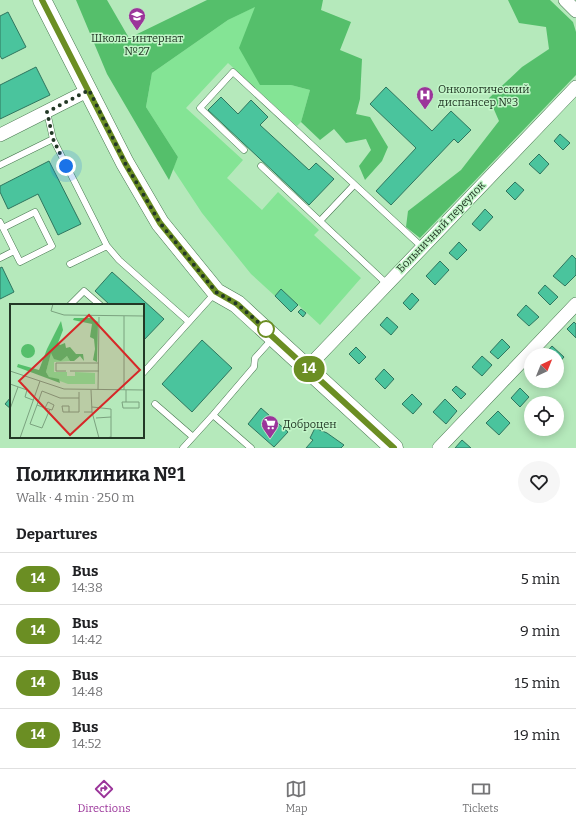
<!DOCTYPE html>
<meta charset="utf-8">
<style>
body{margin:0;font-family:Bitter,serif;background:#f6f6f6;color:#202124;height:100vh;display:flex;flex-direction:column;font-size:15px;white-space:nowrap}
*{box-sizing:border-box;margin:0}
p{font-size:13px;color:#757577}
.icon{flex:none;width:22px;height:22px;fill:none;stroke:currentColor;stroke-width:2;stroke-linecap:round;stroke-linejoin:round}
.map{position:relative;height:448px;overflow:hidden}
.sheet{display:flex;flex-direction:column;background:#fff;flex:1}
.sheet>*{flex:none}
.badge{padding:0 8px;border-radius:13px;font-size:14px;line-height:26px}
.needle{width:26px;rotate:43deg}
.controls{position:absolute;left:524px;top:348px;display:grid;gap:8px}
.controls a{display:grid;place-items:center;width:40px;height:40px;border-radius:50%;background:#fff;box-shadow:0 2px 10px #0003;font-size:20px}
.you{position:absolute;width:20px;height:20px;margin:-10px;border:3px solid #fff;border-radius:50%;background:#1a73e8;box-shadow:0 0 0 6px #1a73e833}
.map>.badge{position:absolute;translate:-50% -50%;box-shadow:0 0 0 2px #fff}
h2{padding:0 16px;font-size:15px;line-height:36px}
.round{display:grid;place-items:center;flex:none;width:42px;height:42px;border-radius:21px;background:#f6f6f6}
.summary{display:flex;align-items:center;justify-content:space-between;height:68px;padding:0 16px}
h1{font-size:19px;font-weight:700;line-height:30px}
ul{padding:0;list-style:none}
li{display:flex;align-items:center;gap:12px;height:52px;padding:0 16px;border-top:1px solid #e0e0e0}
li div{flex:1}
li b{display:block;font-size:15px}
li em{font-style:normal}
li .badge{min-width:44px;font-weight:700;text-align:center}
.tabs{display:flex;justify-content:space-around;align-items:center;height:56px;border-top:1px solid #e0e0e0;background:#fff;font-size:11px;color:#757577}
.tabs a{display:grid;justify-items:center;gap:2px}
.tabs .current{color:#9b359a}
.map>svg:first-child{display:block}
.green{fill:#84e495}
.forest{fill:#55bf6b}
.building{fill:#4ac49d;stroke:#2f765f}
.lines{fill:none;stroke-linecap:round;stroke-linejoin:round}
.lane-casing{stroke:#487750;stroke-width:7}
.street-casing{stroke:#487750;stroke-width:14}
.secondary-casing{stroke:#487750;stroke-width:19}
.lane{stroke:#fff;stroke-width:6}
.street{stroke:#fff;stroke-width:13}
.secondary{stroke:#fff;stroke-width:18}
.line-casing{stroke:#fff;stroke-width:9}
.line{stroke:#6b8e23;stroke-width:6}
.walk{stroke:#233826;stroke-width:4;stroke-dasharray:0 7.2}
.stop-dot{fill:#fff;stroke:#6b8e23;stroke-width:2}
.labels{text-anchor:middle;dominant-baseline:central;stroke-width:3;stroke-linejoin:round;paint-order:stroke}
.poi-label{font-size:11px;fill:#233826;stroke:#c2f6c8;text-anchor:start}
.street-label{font-size:11px;fill:#233826;stroke:#c2f6c8}
.inset-road{fill:none;stroke:#7ba27f;stroke-width:1}
.view{fill:#d62828;fill-opacity:0.15;stroke:#d62828;stroke-width:2}
.inset-edge{fill:none;stroke:#233826;stroke-width:2}
</style>
<div class="map">
<svg width="576" height="448" viewBox="0 0 576 448">
<rect width="100%" height="100%" fill="#b5e9bb"/>
<path class="green" d="M256 6 260 85H291L310 90 301 122 297 126 228 63 186 108 243 160 227 178 262 210 278 192 319 230 314 235 361 278 320 325 281 289 275 296 251 274 202 213 173 169 178 157 146 107 152 73 228 20Z"/>
<path class="forest" d="M76 0H107L129 38 207 0H323L321 10 351 22 340 50 362 59 360 99 356 114 370 117 388 147 382 161 365 180 359 166 371 150 366 139 346 143 334 129 320 140 301 122 310 90 291 85H260L239 48 255 7 228 20 152 73 146 107 178 157 169 180 107 74Z
M508 0H550L573 22 576 32V75L420 238 406 227 408 211 461 170 499 121 489 98 522 67 549 49 546 27 519 23Z"/>
<path class="building" d="M8 12 26 47 2 59 0 56V16Z
M36 67 50 95 0 119V85Z
M386 87 432 131 451 111 471 130 458 143 454 139 391 205 376 191 416 148 370 104Z
M221 97 238 114 251 100 268 117 260 125 309 170 316 163 334 179 309 205 208 110Z
M560 134 570 143 563 150 554 141Z
M539 154 549 164 540 174 529 164Z
M49 161 81 224 58 235 38 194 8 209 0 192V186Z
M515 182 524 190 515 200 506 191Z
M485 209 493 217 480 231 472 224Z
M459 242 467 250 457 260 449 253Z
M572 255 576 259V275L565 286 553 276Z
M440 261 449 270 435 285 426 276Z
M2 267 14 292 0 299V268Z
M112 272 164 319 143 341V305H110L95 291Z
M545 285 558 297 550 305 538 293Z
M281 289 298 305 291 312 275 296Z
M412 293 419 300 410 310 403 303Z
M526 305 539 317 529 326 517 315Z
M301 309 306 313 303 317 298 312Z
M387 317 398 327 391 335 380 325Z
M574 322 576 324V338L567 329Z
M502 339 510 347 498 359 490 352Z
M202 340 232 368 192 412 162 384Z
M552 346 564 357 557 365V355H544Z
M356 347 366 357 359 364 349 354Z
M482 356 492 365 482 376 472 367Z
M384 369 394 379 385 389 375 379Z
M456 386 466 394 461 399 452 390Z
M520 388 529 397 520 407 511 398Z
M412 394 422 404 413 414 402 404Z
M11 397V409L5 404Z
M445 399 457 411 446 424 433 412Z
M261 408 288 432 274 447 248 424Z
M498 411 510 423 499 435 486 423Z
M315 428 327 433 344 445 341 448H306L313 440 310 438Z
M462 440 471 448H455Z"/>
<g class="lines">
<g class="lane-casing">
<path id="lane" d="M47 112 53 139
M244 150 200 108 233 72 422 247
M0 165 53 139 107 246 119 260 189 322
M261 166 387 284
M320 221 354 185
M0 222 20 262 52 246 35 212 3 228
M0 258 14 251
M70 264 107 246
M70 305 84 291 100 305
M143 373 215 293
M155 404 193 437 213 415 254 367 255 358 273 338
M213 415 251 448
M183 448 193 437"/>
</g>
<g class="street-casing">
<path id="street" d="M565 0 576 11
M0 135 89 90
M308 367 576 87
M439 448 576 304"/>
</g>
<g class="secondary-casing">
<path id="secondary" d="M42 0 125 163 160 223 216 292 237 304 394 448"/>
</g>
<use href="#lane" class="lane"/>
<use href="#street" class="street"/>
<use href="#secondary" class="secondary"/>
</g>
<g class="lines">
<g class="line-casing">
<path id="line" d="M42 0 125 163 160 223 216 292 237 304 394 448"/>
</g>
<use href="#line" class="line"/>
<path class="walk" d="M66 166 53 139 47 112 89 90 125 163 160 223 216 292 237 304 266 329"/>
</g>
<defs>
<g id="school-pin" transform="scale(0.9)"><path d="M0 17L-7.5 6A9.5 9.5 0 1 1 7.5 6Z" fill="#9b359a" stroke="#c2f6c8"/><path d="M0-5L7-2L0 1L-7-2ZM-4 1L0 2.5L4 1V4Q0 6-4 4Z" fill="#fff"/></g>
<g id="hospital-pin" transform="scale(0.9)"><path d="M0 17L-7.5 6A9.5 9.5 0 1 1 7.5 6Z" fill="#9b359a" stroke="#c2f6c8"/><path d="M-5-5h3v3.5h4V-5h3V5h-3V1.5h-4V5h-3Z" fill="#fff"/></g>
<g id="supermarket-pin" transform="scale(0.9)"><path d="M0 17L-7.5 6A9.5 9.5 0 1 1 7.5 6Z" fill="#9b359a" stroke="#c2f6c8"/><path d="M-6-5.5h2.5l.6 2H6L4.5 2H-2.5L-4.4-4H-6ZM-1.5 3.2a1.3 1.3 0 1 0 .1 0ZM3 3.2a1.3 1.3 0 1 0 .1 0Z" fill="#fff"/></g>
</defs>
<g fill-rule="evenodd">
<use href="#school-pin" x="137" y="16"/>
<use href="#hospital-pin" x="425" y="95"/>
<use href="#supermarket-pin" x="270" y="424"/>
</g>
<circle class="stop-dot" cx="266" cy="329" r="8"/>
<g class="labels">
<g class="poi-label">
<text x="137" y="38" text-anchor="middle">Школа-интернат<tspan x="137" dy="13">№27</tspan></text>
<text x="438" y="89">Онкологический<tspan x="438" dy="13">диспансер №3</tspan></text>
<text x="283" y="424">Доброцен</text>
</g>
<g class="street-label">
<text transform="translate(441 227) rotate(-46)">Больничный переулок</text>
</g>
</g>
<g transform="translate(10 304)">
<rect width="134" height="134" fill="#b5e9bb"/>
<path d="M41 48 51 57 57 52 60 57 44 58V68H57V72H65V68L85 69V80H58L39 73 36 68Z" fill="#84e495"/>
<path d="M64 14H82L88 18 87 58 83 56 85 45 84 35 80 33 82 20 63 16ZM51 17 53 26 48 39 50 41 55 39 56 44 60 43 66 50H73L74 57 70 52 64 57H60L57 52 51 57 44 55 41 49 36 68 39 73 49 75 50 79 7 63 8 60 29 66 37 45ZM11 47a7 7 0 1 1 14 0a7 7 0 1 1-14 0Z" fill="#55bf6b"/>
<path class="inset-road" d="M43 0 41 7 54 11 134 12M0 67 54 85 134 86M56 67H46V59H89M60 67H89M0 80 17 86 15 93 23 96M88 86 89 13M114 86V12M116 86V98H129V104H113L112 98H116M27 101 20 120 32 124 40 105M82 103 101 105V133L96 134M35 104 38 98 44 101 42 106 35 104 27 101 32 87 50 94H69M0 105 8 83M59 108H53L52 102H59V108H69V88M74 108H82L81 86M82 108 89 134M86 114 101 113M10 134 30 77"/>
<path class="view" d="M79 11 130 66 60 131 9 77Z"/>
<rect width="134" height="134" class="inset-edge"/>
</g>
</svg>
<div class="controls">
<a><svg class="needle" viewBox="-14 -14 28 28"><path d="M0-13l5 13h-10z" fill="#e53935"/><path d="M0 13l5-13h-10z" fill="#757577"/></svg></a>
<a><svg class="icon" aria-label="locate" viewBox="0 0 24 24"><circle cx="12" cy="12" r="6"/><path d="M12 2v4M12 18v4M2 12h4M18 12h4"/></svg></a>
</div>
<div class="you" style="left:66px;top:166px"></div>
<b class="badge" style="left:309px;top:369px;background:#6b8e23;color:#fff">14</b>
</div>
<section class="sheet">
<div class="summary"><div><h1>Поликлиника №1</h1><p>Walk · 4 min · 250 m</p></div><a class="round"><svg class="icon" aria-label="heart" viewBox="0 0 24 24"><path d="M12 20l-8-8c-3-5 5-10 8-4 3-6 11-1 8 4z"/></svg></a></div>
<h2>Departures</h2>
<ul>
<li><span class="badge" style="background:#6b8e23;color:#fff">14</span><div><b>Bus</b><p>14:38</p></div><em>5 min</em></li>
<li><span class="badge" style="background:#6b8e23;color:#fff">14</span><div><b>Bus</b><p>14:42</p></div><em>9 min</em></li>
<li><span class="badge" style="background:#6b8e23;color:#fff">14</span><div><b>Bus</b><p>14:48</p></div><em>15 min</em></li>
<li><span class="badge" style="background:#6b8e23;color:#fff">14</span><div><b>Bus</b><p>14:52</p></div><em>19 min</em></li>
</ul>
</section>
<nav class="tabs">
<a class="current"><svg class="icon" aria-label="directions" viewBox="0 0 24 24"><path d="M12 3l9 9-9 9-9-9zM9 14v-3h6M13 9l2 2-2 2"/></svg>Directions</a>
<a><svg class="icon" aria-label="map" viewBox="0 0 24 24"><path d="M3 6l6-2 6 2 6-2v14l-6 2-6-2-6 2zM9 4v14M15 6v14"/></svg>Map</a>
<a><svg class="icon" aria-label="tickets" viewBox="0 0 24 24"><path d="M3 7h18v10H3zM15 7v10"/></svg>Tickets</a>
</nav>
